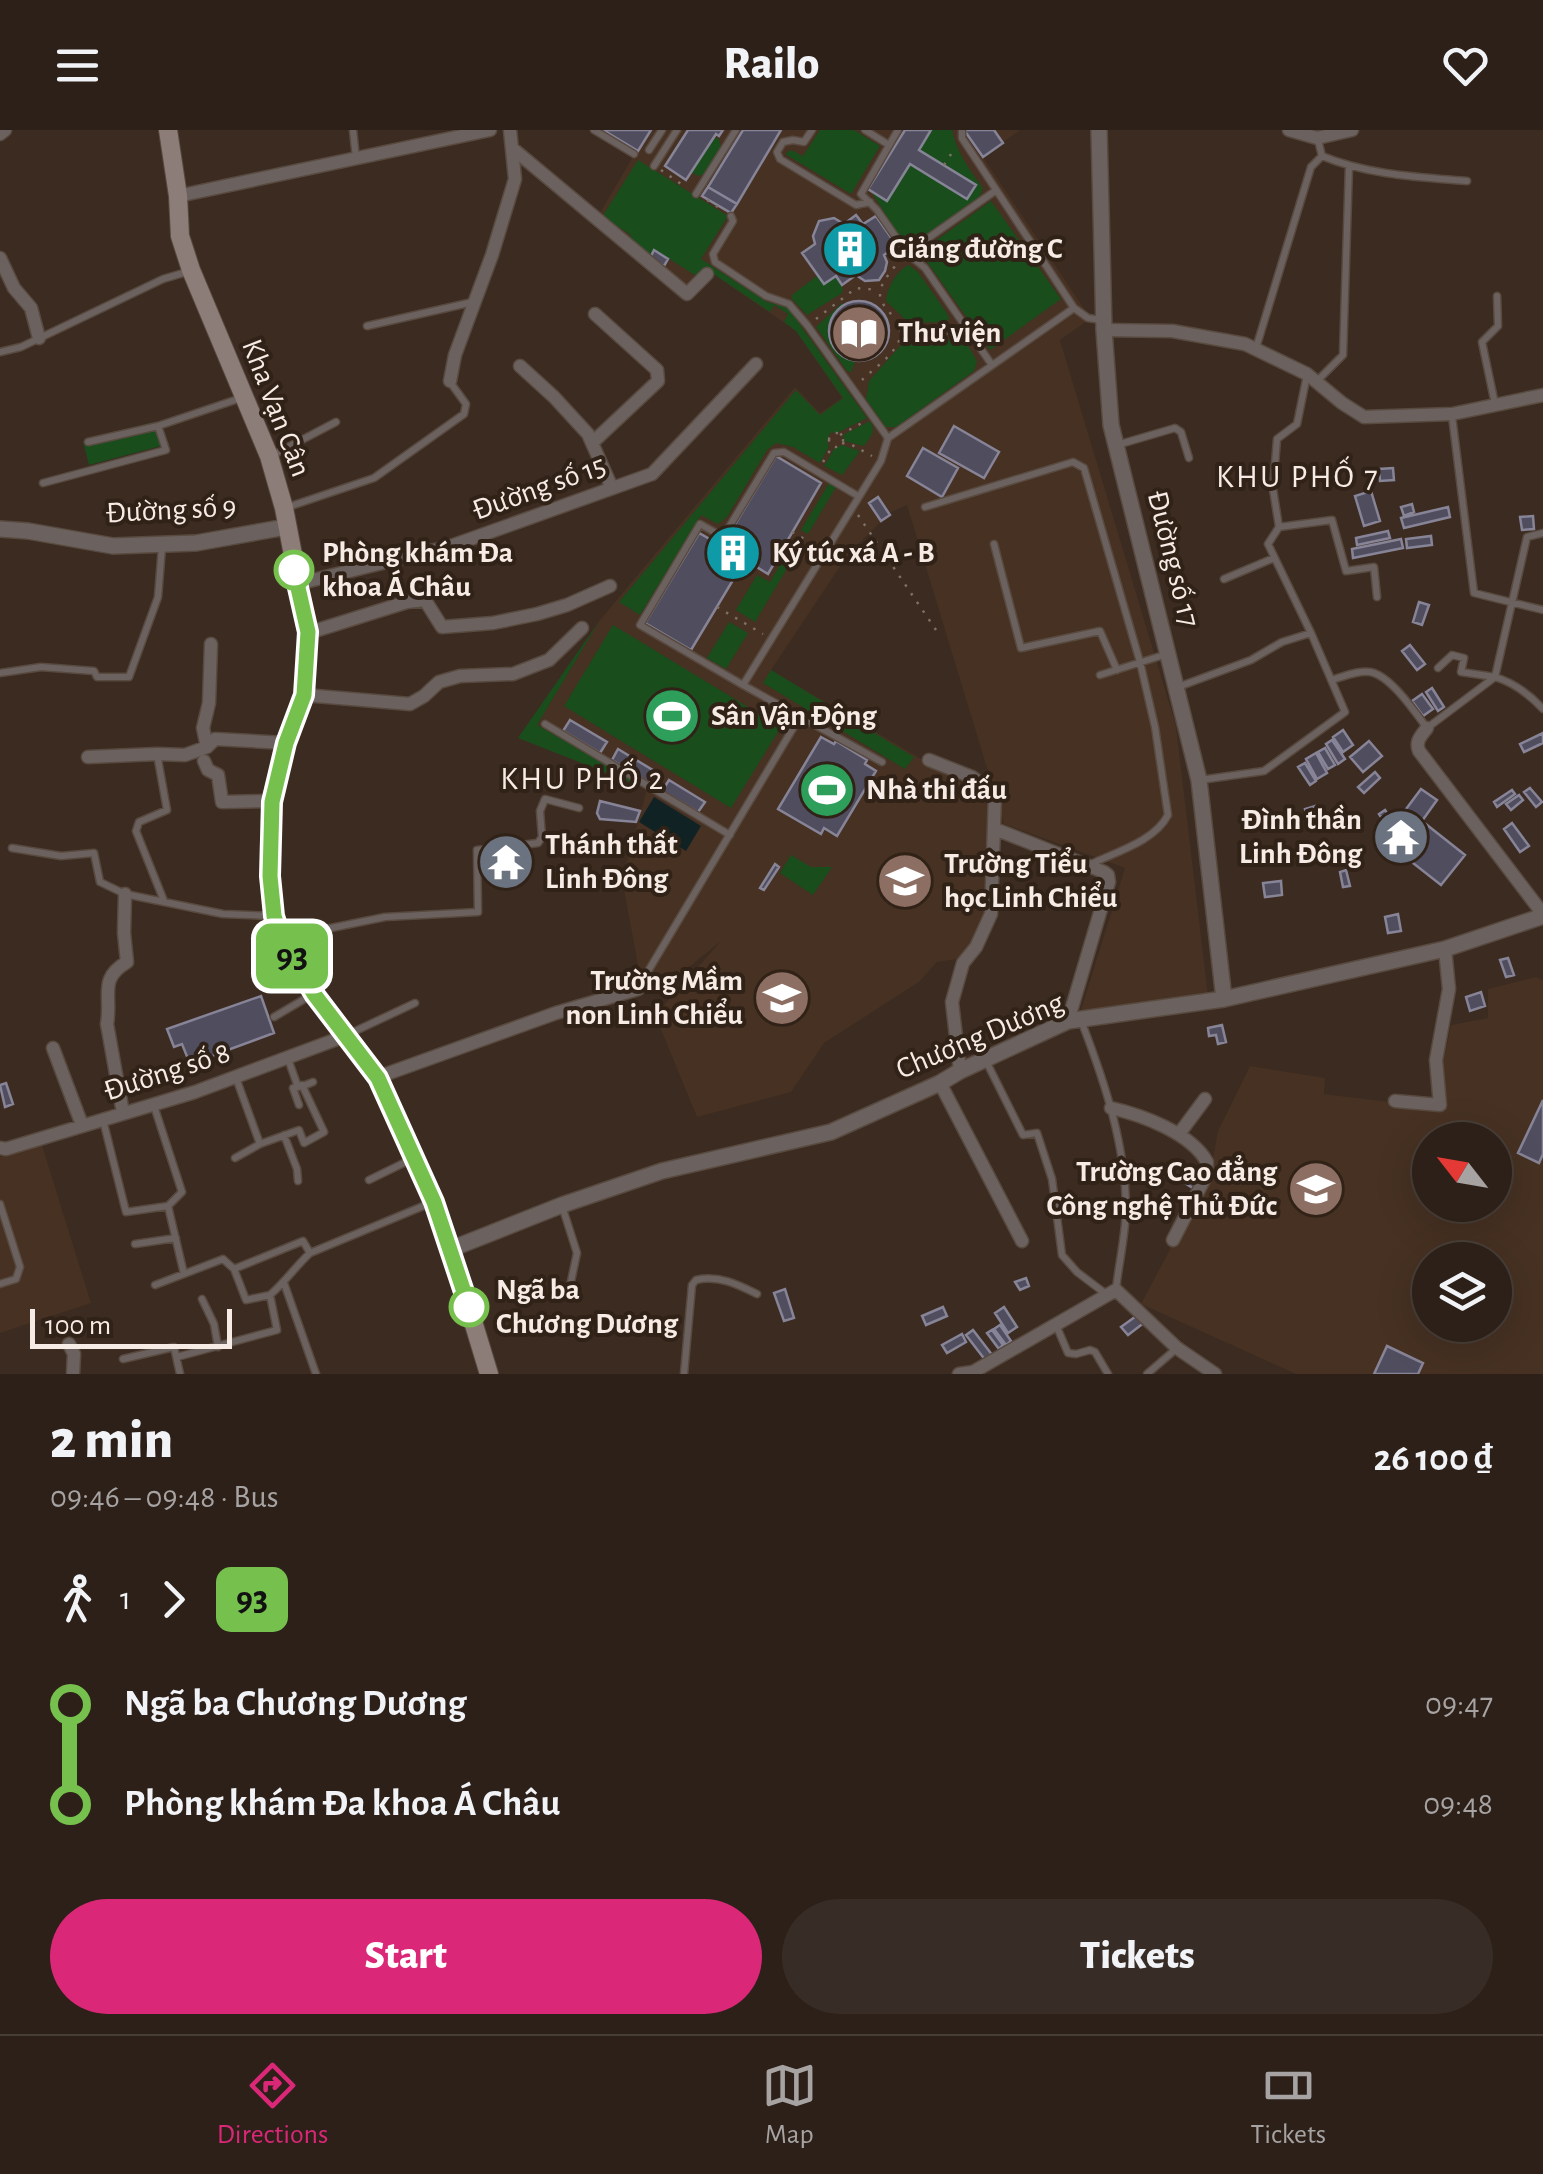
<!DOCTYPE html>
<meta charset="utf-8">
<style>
body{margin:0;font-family:"Alegreya Sans",sans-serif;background:#382d26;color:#f1f3f6;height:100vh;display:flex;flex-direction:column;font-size:38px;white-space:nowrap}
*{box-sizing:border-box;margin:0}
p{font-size:32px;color:#a6a3a2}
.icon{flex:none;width:55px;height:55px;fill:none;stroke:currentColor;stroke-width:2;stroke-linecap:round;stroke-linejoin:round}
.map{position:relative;height:1244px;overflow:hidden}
.details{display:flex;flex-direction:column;background:#2c2019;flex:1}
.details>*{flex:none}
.badge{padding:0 20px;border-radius:15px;font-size:35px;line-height:65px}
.needle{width:65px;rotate:301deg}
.buttons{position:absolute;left:1412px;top:992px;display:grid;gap:20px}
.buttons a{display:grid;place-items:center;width:100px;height:100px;border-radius:50%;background:#2c2019;box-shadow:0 10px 40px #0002,0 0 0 2px #483e38;font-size:50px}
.scale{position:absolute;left:30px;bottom:25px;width:202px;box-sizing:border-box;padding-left:10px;border:5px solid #f7ece5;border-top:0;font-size:28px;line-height:35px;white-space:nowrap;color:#f7ece5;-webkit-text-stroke:8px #312217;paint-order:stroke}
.map>.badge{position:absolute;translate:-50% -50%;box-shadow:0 0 0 5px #fff}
.legs{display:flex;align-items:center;gap:15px;height:110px;padding:0 50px;font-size:32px}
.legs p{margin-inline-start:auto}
.overview{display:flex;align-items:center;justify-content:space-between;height:170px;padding:0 50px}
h1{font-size:55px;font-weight:800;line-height:75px}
.primary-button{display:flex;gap:20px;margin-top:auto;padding:20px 50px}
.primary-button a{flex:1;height:115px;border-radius:60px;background:#db2777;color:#fff;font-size:40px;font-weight:800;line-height:115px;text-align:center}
.primary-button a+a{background:#382d26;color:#f1f3f6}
ul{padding:0 50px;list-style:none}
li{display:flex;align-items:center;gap:35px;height:100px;font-size:38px}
li i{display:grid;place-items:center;width:15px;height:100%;margin:0 12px;background:currentColor}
li i::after{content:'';width:25px;height:25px;margin:-12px;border:8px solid;border-radius:50%;background:#2c2019}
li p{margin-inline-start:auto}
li:first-child i{background:linear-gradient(#0000 50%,currentColor 0)}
li:last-child i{background:linear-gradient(currentColor 50%,#0000 0)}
header{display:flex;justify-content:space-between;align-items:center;height:130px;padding:0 50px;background:#2c2019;font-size:45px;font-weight:800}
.tabs{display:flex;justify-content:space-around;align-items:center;height:140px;border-top:2px solid #483e38;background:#2c2019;font-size:28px;color:#a6a3a2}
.tabs a{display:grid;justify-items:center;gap:5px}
.tabs .current{color:#db2777}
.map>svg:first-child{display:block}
.built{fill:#463122;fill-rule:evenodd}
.green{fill:#194d1c}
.water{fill:#112224}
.building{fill:#504d5f;stroke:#878497;stroke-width:2.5;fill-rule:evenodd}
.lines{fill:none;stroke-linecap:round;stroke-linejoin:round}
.service-casing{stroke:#594a40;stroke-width:9}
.minor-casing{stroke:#594a40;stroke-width:15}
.tertiary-casing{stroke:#594a40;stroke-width:18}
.secondary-casing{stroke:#594a40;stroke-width:20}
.path{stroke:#7e7067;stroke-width:2.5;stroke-dasharray:2.5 8;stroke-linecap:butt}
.service{stroke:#6b625f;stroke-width:6}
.minor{stroke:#6b625f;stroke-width:12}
.tertiary{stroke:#6b625f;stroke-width:15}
.secondary{stroke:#8d7d79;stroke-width:18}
.line-1-casing{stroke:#fff;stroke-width:22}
.line-1{stroke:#76c04d;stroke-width:15}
.stop-1-dot{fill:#fff;stroke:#76c04d;stroke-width:5}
.labels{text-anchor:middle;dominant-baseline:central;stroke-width:8;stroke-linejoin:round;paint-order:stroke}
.poi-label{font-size:30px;font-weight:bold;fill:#f7ece5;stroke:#312217;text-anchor:start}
.street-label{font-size:30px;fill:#f7ece5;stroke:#312217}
.stop-label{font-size:30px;font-weight:bold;fill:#f7ece5;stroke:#312217;text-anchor:start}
.neighbourhood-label{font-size:32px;letter-spacing:2.5px;fill:#f7ece5;stroke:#312217}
</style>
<header><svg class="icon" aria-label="menu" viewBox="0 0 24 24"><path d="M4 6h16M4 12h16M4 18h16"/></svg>Railo<svg class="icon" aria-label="heart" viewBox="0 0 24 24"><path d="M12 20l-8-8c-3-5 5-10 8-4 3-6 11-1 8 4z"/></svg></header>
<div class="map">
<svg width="1543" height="1244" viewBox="0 0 1543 1244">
<rect width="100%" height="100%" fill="#3b2b21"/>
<path class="built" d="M597 0H1020L983 27 1089 186 1087 191 1060 210 1176 596 1208 865 1080 883 1125 738 1004 694 907 375 891 382 849 423 771 540 992 671 986 784 972 817 958 829 937 832 919 852 824 913 791 962 697 987 655 885 721 811 672 851 640 846 622 749 647 659 518 608 600 490 795 257 820 283 842 268 796 201 706 139 688 162 598 86 634 25Z
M1536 847 1543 850V1244H1296L1141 1174 1210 1044 1218 1001 1250 936 1325 948 1324 964 1440 978 1443 933 1451 895 1488 888V859ZM1430 1010H1495V1075H1430ZM1430 1130H1495V1195H1430Z
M42 1015 91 1173 0 1203V1027Z"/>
<path class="green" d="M820 0H854L880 16 851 64 785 24 791 20 803 26Z
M931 0H952C956 21 970 41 983 58L980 66 918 112 908 113 901 109 871 61 887 71 910 34 966 69 975 55 919 20Z
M714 7 719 9 721 18 705 44 698 46 691 42Z
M638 30 728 86 701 129 767 172 788 178 867 288 839 302 830 303 827 311 829 316 820 333 793 317 776 313 767 320 727 387 718 394 701 385 640 485 619 472 796 260 820 285 843 268 796 201 784 192 788 184 774 175 770 182 706 139 698 147 655 120 649 128 628 111 631 105 602 87Z
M991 71 1061 169 990 220 920 122Z
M909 135 918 142 946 182 949 188 947 192 909 193 886 171C887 158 897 140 909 135Z
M818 145 825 154 836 146 843 159 842 163 807 185 792 169V165Z
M842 173 844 175C821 194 827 224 855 232L851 242 847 241 816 197Z
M951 210 967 214 977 231 974 241 896 297H886L866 269 869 251 902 214 908 211Z
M870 291C877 302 870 307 864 316L844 311 843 305Z
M154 292 161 316 89 335 83 312Z
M842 315 860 321 842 345 824 336 834 319Z
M829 353 836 357 808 404 801 400Z
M794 411 801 415 755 492 736 480 757 445 770 452Z
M600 490 537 595 648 659 518 608Z
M729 492 748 503 726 539 707 528Z
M613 495 781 597 731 678 564 576Z
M771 540 914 627 905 639 763 553Z
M791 725 811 737H832L813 765 780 743Z"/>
<path class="water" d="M654 667 701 696 686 721 639 692Z"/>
<path class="building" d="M603 0H651L638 21Z
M688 0H723L719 6 716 4 686 50 665 36Z
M743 0H781L737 74 708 57Z
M905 0H931L919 20 976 55 967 69 910 34 887 71 868 59Z
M964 0H994L1003 13 983 27Z
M708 57 737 74 731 83 702 66Z
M856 85 863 94 876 86 897 116 884 125 887 132 885 141 879 150 865 151 856 145 842 155 836 146 824 154 802 123 815 114 813 106 819 91 834 88 844 94Z
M654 120 668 129 664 136 650 128Z
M829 201a30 30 0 1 1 60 0a30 30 0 1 1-60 0Z
M954 296 999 322 984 348 939 323Z
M923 318 958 338 942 367 907 346Z
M776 326 821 353 768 444 745 430 691 520 645 493 699 403 722 416Z
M1393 338 1394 350 1380 351 1379 339Z
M1371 361 1380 391 1364 396 1355 366Z
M878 367 890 385 881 391 869 373Z
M1412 374 1414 382 1404 386 1401 377Z
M1448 377 1450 387 1404 398 1401 388Z
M1533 386 1534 399 1522 400 1520 387Z
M1388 401 1390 408 1357 415 1356 408Z
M1431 406 1432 415 1407 418 1406 409Z
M1401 409 1403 418 1353 428 1352 419Z
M1419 472 1429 475 1422 495 1413 492Z
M1410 515 1425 534 1417 540 1402 521Z
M1432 558 1444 577 1438 581 1426 562Z
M1422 564 1433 579 1423 586 1412 571Z
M570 590 607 612 600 623 563 601Z
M1343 600 1353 615 1343 622 1333 607Z
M1543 603V613L1524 622 1520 614Z
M821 607 834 614 836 611 867 630 865 634 876 641 837 706 824 698 821 704 778 679Z
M1332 610 1345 629 1338 634 1326 614Z
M1369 611 1382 626 1363 642 1350 627Z
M1325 618 1335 635 1328 639 1318 622Z
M618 619 656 642 649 653 612 630Z
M1316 623 1327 643 1317 649 1306 629Z
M1305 633 1316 651 1310 655 1298 637Z
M1375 642 1380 648 1364 663 1358 657Z
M669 650 705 672 698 682 662 661Z
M1530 658 1542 672 1536 677 1524 662Z
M1421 659 1437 670 1422 691 1465 725 1441 755 1390 715 1393 712 1386 706ZM1418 702 1425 707 1416 719 1409 714Z
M1512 660 1515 664 1497 677 1494 672Z
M1519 665 1523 670 1511 680 1506 674Z
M600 671 640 681 636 692 600 689 597 683Z
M1315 676 1318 685 1308 689 1305 679Z
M1385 680 1393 692 1387 696 1379 684Z
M1512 693 1529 716 1520 722 1504 699Z
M520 720 522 740 492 743 490 724Z
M775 734 779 737 764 760 760 758Z
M1346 740 1350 756 1343 757 1340 742Z
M1281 751 1282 765 1265 767 1263 753Z
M1398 784 1401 801 1388 803 1385 787Z
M1508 828 1514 845 1506 847 1500 830Z
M1481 862 1485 876 1470 881 1466 867Z
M261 866 274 903 190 934 182 914 174 917 167 899Z
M1222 895 1226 912 1218 914 1216 905 1209 906 1208 898Z
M6 953 13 974 5 977 0 955Z
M1543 970V1024L1539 1033 1518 1023Z
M1187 1038 1203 1048 1196 1060 1180 1050Z
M1026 1148 1029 1156 1020 1160 1015 1152Z
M785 1159 794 1188 784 1191 774 1163Z
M943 1177 947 1186 926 1195 922 1186Z
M1004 1177 1017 1197 1008 1203 995 1183Z
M1139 1184 1145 1192 1128 1205 1121 1197Z
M1000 1195 1011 1211 1006 1215 994 1199Z
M973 1200 993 1226 986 1231 966 1205Z
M992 1200 1003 1215 999 1219 987 1203Z
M962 1204 966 1212 947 1223 942 1215Z
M1387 1216 1423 1233 1418 1244H1374Z"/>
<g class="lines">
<g class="service-casing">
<path id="service" d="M353 0 356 28
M594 0 634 24
M812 0 804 12 793 10 783 12 777 22 780 29 856 75 870 72
M865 0 889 15
M898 0 861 64 877 80 907 123 925 138 992 235
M962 0V8L1074 178 1088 188 1102 190
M1318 10 1322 26C1368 45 1418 47 1467 51
M649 20 662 0
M654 36 677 0
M696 64 736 0
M731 86 733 91 713 124 715 132 766 166 789 174 807 195 888 308
M907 123 995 61
M367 196 473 172
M1256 218 1311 37 1322 26
M0 222 21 217 163 149 190 141
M1317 251 1343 225 1349 36
M1495 274 1482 212 1498 196 1497 166
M1452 286 1474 463 1543 480
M88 312 158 296
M1117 315 1175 298 1181 302 1189 328
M271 326 336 292
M43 353 166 320 158 296 244 267
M858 366 784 322 774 323 723 407 700 394 640 495 743 555 881 331 888 308 1074 178
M288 377 374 348 464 284 466 274 450 252
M925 377 1073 332 1084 338 1140 532 1155 597 1168 685C1154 712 1115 722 1089 735
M1279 397 1332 390 1346 441 1374 437 1377 467
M994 414 1021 518 1100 501 1117 540
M1224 449 1274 428
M1438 538 1452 525 1464 528 1461 542 1495 547 1527 407 1543 403
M0 543 41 537 94 541 97 547H129L158 467 162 417
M1100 545 1167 524
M1331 550C1343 547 1358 540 1370 542 1390 545 1415 582 1427 598L1495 547C1515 553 1529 564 1543 579
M743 555 882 632
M1178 557 1251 530 1282 512 1311 503
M545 594 730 705
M157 624 167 680 139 692 136 701 164 771
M1200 650 1264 641 1345 582 1311 503 1268 414 1279 397 1273 359 1277 309 1297 294 1307 245
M12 718 61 726 94 723 100 752 125 764 223 784 273 786
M282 808 385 787 478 782 477 720 538 713 542 707 540 681 545 669 579 678
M638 858 801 585
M274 887 313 864
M1082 893C1105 953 1126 1016 1126 1081 1125 1107 1119 1133 1116 1159
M349 904 415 873
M288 929 298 957 293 958 299 975
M985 929 1023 1005 1037 1003 1052 1049 1062 1125 1077 1142 1106 1164
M236 948 260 1014 299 1000 304 1013 324 1002 302 955 298 957
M303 956 313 952
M103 990 126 1082 168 1076 182 1062 154 976
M284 1005 297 1039 298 1051
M235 1028 260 1014
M369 1050 414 1028
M0 1074 20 1137 16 1149 0 1154
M168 1076 184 1144
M562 1076 577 1123 569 1161
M135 1114 176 1108
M234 1139 303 1111 310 1123
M284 1153 316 1244
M155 1155 223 1129 234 1139 246 1170 270 1165
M202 1169 214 1194 218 1217
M1056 1195 1068 1223 1076 1224 1090 1220 1095 1222 1108 1244
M177 1227 277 1200 270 1165C285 1152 296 1136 310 1123L433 1072
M123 1229 174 1217 180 1244
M684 1244 692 1155 696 1150C719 1145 737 1154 757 1164
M1147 1244 1176 1219"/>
</g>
<g class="minor-casing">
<path id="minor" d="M1289 0 1317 8 1352 0
M0 4 5 0
M512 18 687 164 707 144
M178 66 490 0
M0 128 14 158 31 178 39 208
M1104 200 1172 201 1245 214 1307 244 1342 273 1364 287 1452 284 1543 265
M520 236 554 267 588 304 612 358
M450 251 455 225 492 125 515 49 510 0
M592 313 658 251 657 240 595 184
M297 454 451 416 652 344 756 234
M308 503 407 472 425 470 442 497 493 493 537 484 567 475 610 456
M304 565 410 574 424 566 439 552 460 546 513 544 549 530 582 498
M1427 598C1421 606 1415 611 1419 621L1543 784
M207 617 203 598 209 573 211 514
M88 627 157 624 185 625 207 617 215 609 286 613
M929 630 972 647 995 665 991 784 976 817 963 833 952 872 960 941
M204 631 208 640 218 645 222 672 271 671
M995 699 1104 742 1108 745 1109 752 1068 891
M53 918 82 995
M378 947 556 883 638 859
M940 953 1022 1111
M1395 971 1440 975 1436 930 1449 859 1445 819
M1111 978C1142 985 1191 1003 1207 1032L1206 1046 1173 1110
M123 983 107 894C112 865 98 849 127 832L124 803 125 764
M1179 1004 1205 969
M0 1018 6 1019 195 962 348 905
M69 1214 74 1224 73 1244
M959 1244 973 1242 1116 1160 1177 1218 1215 1244"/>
</g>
<g class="tertiary-casing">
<path id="tertiary" d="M1099 0 1104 200 1111 295 1199 650 1224 869
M0 399 28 401 113 416 196 413 286 397
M451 1119 562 1075 662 1041 831 1002 940 953 960 941 1068 891 1224 869 1445 819 1543 786"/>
</g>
<g class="secondary-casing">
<path id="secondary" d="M168 0 178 66 180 106 191 140 269 326 284 378 308 503 304 565 286 613 271 671 269 746 274 786 281 808 314 863 378 947 434 1072 451 1119 489 1244"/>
</g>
<path class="path" d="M944 35 955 18
M661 40 687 58
M707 70 721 79
M816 189 856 158 878 160
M903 203 960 204
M862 250C874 238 895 225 900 208 906 187 874 179 881 158 884 149 893 139 899 131
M829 310a7 7 0 1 1 14 0a7 7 0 1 1-14 0Z
M840 305 862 293
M842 313 852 315 872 326
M823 332 832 317
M858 385 936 500
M792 402 817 416
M717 477 763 504"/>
<use href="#service" class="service"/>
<use href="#minor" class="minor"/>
<use href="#tertiary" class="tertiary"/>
<use href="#secondary" class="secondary"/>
</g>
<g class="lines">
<g class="line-1-casing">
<path id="line-1" d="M294 440 308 502 306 534 304 565 286 613 272 672 270 746 274 786 281 808 314 864 378 948 434 1072 469 1177"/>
</g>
<use href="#line-1" class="line-1"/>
</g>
<defs>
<g id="building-disc" transform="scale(2.875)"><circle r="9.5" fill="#0f9aa8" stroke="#312217"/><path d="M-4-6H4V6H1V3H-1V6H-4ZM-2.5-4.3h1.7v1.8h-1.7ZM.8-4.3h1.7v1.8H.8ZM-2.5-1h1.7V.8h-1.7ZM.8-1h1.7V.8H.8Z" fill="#fff"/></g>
<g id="library-disc" transform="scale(2.875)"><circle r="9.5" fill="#8d6e63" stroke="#312217"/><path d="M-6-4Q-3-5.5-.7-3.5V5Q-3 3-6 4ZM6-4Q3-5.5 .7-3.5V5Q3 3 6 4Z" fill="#fff"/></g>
<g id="stadium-disc" transform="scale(2.875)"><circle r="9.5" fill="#2e9e5b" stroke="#312217"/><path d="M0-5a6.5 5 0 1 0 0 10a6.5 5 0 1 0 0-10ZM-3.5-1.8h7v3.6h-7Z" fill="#fff"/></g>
<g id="temple-disc" transform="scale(2.875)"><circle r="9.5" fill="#6b7280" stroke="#312217"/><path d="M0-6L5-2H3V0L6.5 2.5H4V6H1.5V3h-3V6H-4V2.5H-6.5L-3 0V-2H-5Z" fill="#fff"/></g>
<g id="school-disc" transform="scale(2.875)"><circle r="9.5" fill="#8d6e63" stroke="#312217"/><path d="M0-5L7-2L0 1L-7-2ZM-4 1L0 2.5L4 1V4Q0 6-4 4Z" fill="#fff"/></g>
<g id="university-disc" transform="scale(2.875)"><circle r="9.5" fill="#8d6e63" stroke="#312217"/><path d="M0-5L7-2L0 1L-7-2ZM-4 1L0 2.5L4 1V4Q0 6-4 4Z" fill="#fff"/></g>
</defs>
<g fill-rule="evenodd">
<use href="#building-disc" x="850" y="119"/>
<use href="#library-disc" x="859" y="203"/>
<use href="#building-disc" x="733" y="423"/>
<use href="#stadium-disc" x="672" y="586"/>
<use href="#stadium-disc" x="827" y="660"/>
<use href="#temple-disc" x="1401" y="707"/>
<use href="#temple-disc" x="506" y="732"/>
<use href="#school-disc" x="905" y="751"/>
<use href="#school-disc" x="782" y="868"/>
<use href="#university-disc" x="1316" y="1059"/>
</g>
<g class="stop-1-dot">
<circle cx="294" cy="440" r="18"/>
<circle cx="469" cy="1177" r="18"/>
</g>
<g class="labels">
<g class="poi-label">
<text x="889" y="119">Giảng đường C</text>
<text x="898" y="203">Thư viện</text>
<text x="772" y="423">Ký túc xá A - B</text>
<text x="711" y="586">Sân Vận Động</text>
<text x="866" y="660">Nhà thi đấu</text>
<text x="1362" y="690" text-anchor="end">Đình thần<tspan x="1362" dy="34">Linh Đông</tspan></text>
<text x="545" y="715">Thánh thất<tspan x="545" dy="34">Linh Đông</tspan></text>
<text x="944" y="734">Trường Tiểu<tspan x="944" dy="34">học Linh Chiểu</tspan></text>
<text x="743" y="851" text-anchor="end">Trường Mầm<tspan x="743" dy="34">non Linh Chiểu</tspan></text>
<text x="1277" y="1042" text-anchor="end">Trường Cao đẳng<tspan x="1277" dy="34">Công nghệ Thủ Đức</tspan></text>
</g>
<g class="street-label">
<text transform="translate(276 278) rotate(69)">Kha Vạn Cân</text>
<text transform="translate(539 358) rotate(-20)">Đường số 15</text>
<text transform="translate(171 380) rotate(-3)">Đường số 9</text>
<text transform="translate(1173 429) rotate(76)">Đường số 17</text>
<text transform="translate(980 906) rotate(-23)">Chương Dương</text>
<text transform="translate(167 942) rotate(-18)">Đường số 8</text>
</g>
<g class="stop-label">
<text x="322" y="423">Phòng khám Đa<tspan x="322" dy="34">khoa Á Châu</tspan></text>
<text x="496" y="1160">Ngã ba<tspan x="496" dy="34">Chương Dương</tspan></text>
</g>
<g class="neighbourhood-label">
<text x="1298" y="347">KHU PHỐ 7</text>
<text x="583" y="649">KHU PHỐ 2</text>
</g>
</g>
</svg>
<div class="buttons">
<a><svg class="needle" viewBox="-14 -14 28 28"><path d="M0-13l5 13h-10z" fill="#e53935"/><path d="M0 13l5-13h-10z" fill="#a6a3a2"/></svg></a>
<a><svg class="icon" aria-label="layers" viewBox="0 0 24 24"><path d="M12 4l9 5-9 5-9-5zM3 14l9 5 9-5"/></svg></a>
</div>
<div class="scale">100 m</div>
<b class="badge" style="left:292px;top:826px;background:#76c04d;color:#111">93</b>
</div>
<section class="details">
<div class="overview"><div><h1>2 min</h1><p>09:46 – 09:48 · Bus</p></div><b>26 100 ₫</b></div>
<div class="legs"><svg class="icon" aria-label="walk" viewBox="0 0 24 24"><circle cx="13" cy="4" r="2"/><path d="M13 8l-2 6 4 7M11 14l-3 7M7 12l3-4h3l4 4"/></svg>1<svg class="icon" aria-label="forward" viewBox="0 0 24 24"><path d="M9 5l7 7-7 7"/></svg><b class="badge" style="background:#76c04d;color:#111">93</b></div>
<ul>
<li><i style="color:#76c04d"></i><b>Ngã ba Chương Dương</b><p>09:47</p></li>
<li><i style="color:#76c04d"></i><b>Phòng khám Đa khoa Á Châu</b><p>09:48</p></li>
</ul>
<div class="primary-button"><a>Start</a><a>Tickets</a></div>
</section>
<nav class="tabs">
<a class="current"><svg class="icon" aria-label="directions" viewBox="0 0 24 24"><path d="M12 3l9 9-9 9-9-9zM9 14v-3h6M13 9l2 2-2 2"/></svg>Directions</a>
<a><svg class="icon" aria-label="map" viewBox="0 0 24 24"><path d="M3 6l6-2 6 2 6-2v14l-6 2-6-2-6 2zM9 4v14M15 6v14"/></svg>Map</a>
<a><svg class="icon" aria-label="tickets" viewBox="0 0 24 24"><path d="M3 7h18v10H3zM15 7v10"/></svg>Tickets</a>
</nav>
